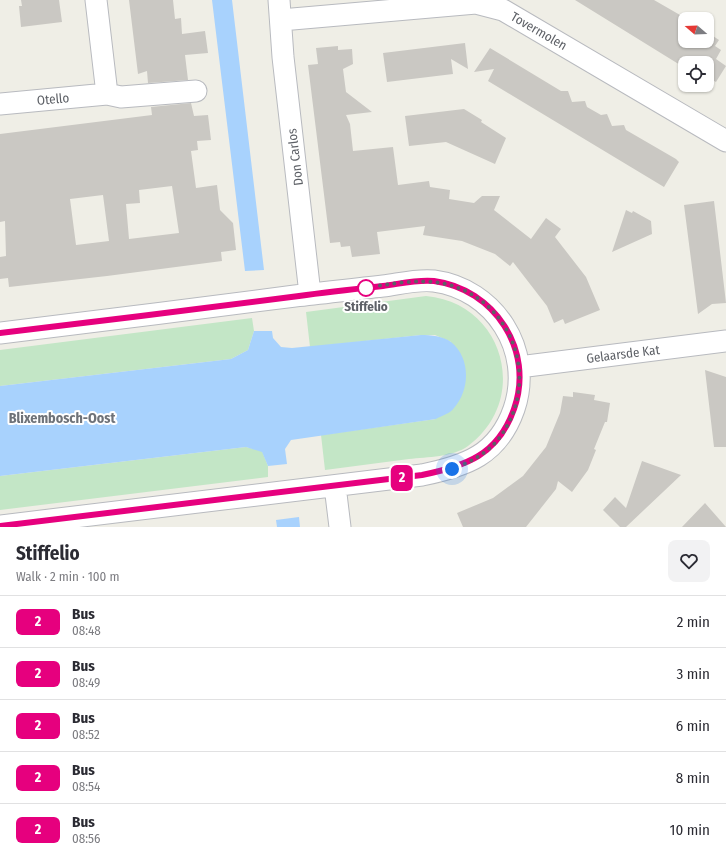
<!DOCTYPE html>
<meta charset="utf-8">
<style>
body{margin:0;font-family:"Fira Sans Condensed",sans-serif;background:#f2f2f3;color:#2b2b33;height:100vh;display:flex;flex-direction:column;font-size:15px;white-space:nowrap}
*{box-sizing:border-box;margin:0}
p{font-size:13px;color:#7c7c81}
.icon{flex:none;width:22px;height:22px;fill:none;stroke:currentColor;stroke-width:2;stroke-linecap:round;stroke-linejoin:round}
.map{position:relative;height:527px;overflow:hidden}
.sheet{display:flex;flex-direction:column;background:#fff;flex:1}
.sheet>*{flex:none}
.badge{padding:0 8px;border-radius:6px;font-size:14px;line-height:26px}
.needle{width:26px;rotate:289deg}
.controls{position:absolute;left:678px;top:12px;display:grid;gap:8px}
.controls a{display:grid;place-items:center;width:36px;height:36px;border-radius:8px;background:#fff;box-shadow:0 1px 3px #0004;font-size:20px}
.you{position:absolute;width:20px;height:20px;margin:-10px;border:3px solid #fff;border-radius:50%;background:#1a73e8;box-shadow:0 0 0 6px #1a73e833}
.map>.badge{position:absolute;translate:-50% -50%;box-shadow:0 0 0 2px #fff}
.round{display:grid;place-items:center;flex:none;width:42px;height:42px;border-radius:8px;background:#f2f2f3}
.summary{display:flex;align-items:center;justify-content:space-between;height:68px;padding:0 16px}
h1{font-size:19px;font-weight:700;line-height:30px}
ul{padding:0;list-style:none}
li{display:flex;align-items:center;gap:12px;height:52px;padding:0 16px;border-top:1px solid #e1e1e2}
li div{flex:1}
li b{display:block;font-size:15px}
li em{font-style:normal}
li .badge{min-width:44px;font-weight:700;text-align:center}
.map>svg:first-child{display:block}
.green{fill:#c3e6c6}
.water{fill:#a8d2fd}
.building{fill:#cac8c3;fill-rule:evenodd}
.lines{fill:none;stroke-linecap:round;stroke-linejoin:round}
.minor-casing{stroke:#b8babf;stroke-width:23}
.minor{stroke:#fff;stroke-width:21}
.line-casing{stroke:#fff;stroke-width:9}
.line{stroke:#e6007e;stroke-width:6}
.walk{stroke:#5d6066;stroke-width:4;stroke-dasharray:0 7.2}
.stop-dot{fill:#fff;stroke:#e6007e;stroke-width:2}
.labels{text-anchor:middle;dominant-baseline:central;stroke-width:4;stroke-linejoin:round;paint-order:stroke}
.street-label{font-size:13px;fill:#5d6066;stroke:#fff}
.stop-label{font-size:13px;font-weight:bold;fill:#5d6066;stroke:#fff}
.neighbourhood-label{font-size:14px;font-weight:bold;fill:#6e7278;stroke:#fff}
</style>
<div class="map">
<svg width="726" height="527" viewBox="0 0 726 527">
<rect width="100%" height="100%" fill="#efeee6"/>
<path class="green" d="M426 296C504 303 531 399 468 446 453 457 427 457 409 459 381 463 353 466 325 470L321 435 436 419 451 342 435 335H421L310 347 306 312Z
M252 318 254 331 248 350 231 359 0 386V350Z
M246 447 262 451 268 466V477L0 510V476Z"/>
<path class="water" d="M212 0H232L264 270 245 271Z
M254 331H272L273 338 281 347 292 348 421 335C431 335 443 336 451 342 471 358 470 390 454 408 451 413 441 416 436 419L291 440 285 449 287 464 268 466 262 452 246 447 0 476V386L231 359 248 350Z
M299 517 300 527H277L276 520Z"/>
<path class="building" d="M21 0H59L62 22 21 27 19 6H22Z
M129 0H173L175 19 181 18 182 34 205 31 208 53 185 55 188 80 148 83 147 71 138 74Z
M575 0H654L687 19H685V41H707V32L719 40 715 46 721 50 716 59 726 66 716 82 707 77V63H685V68Z
M465 43 468 69 451 59 453 74 387 82 383 53Z
M338 46V50L352 49 353 64 343 69 346 92 372 112 346 115 350 124 353 151 393 147 398 185 429 181 430 187 450 190 449 199 474 203 482 196H500L494 210 531 239 546 218 561 229 555 237 586 277 600 310 565 324 563 319 554 323 547 306 513 262 510 266 495 254 462 241 423 235 425 226 377 232 380 254 352 257 350 246 341 247 340 242 330 243 308 65 318 64 316 48Z
M490 48 561 91H568L572 102 585 101 587 107 601 115 607 114 612 126 624 125 626 130 676 159 679 162 664 187 488 81 494 69 474 72Z
M191 103 194 116 208 115 211 140 197 141 198 150 191 151 196 188 217 185 220 210 233 223 236 250 221 252 222 261 107 276 9 287 8 278 0 279V257L6 256 5 221 0 222V134L152 115 151 107ZM172 186 179 233 129 239 126 204 140 203 139 190ZM103 195 109 241 76 245 70 199Z
M464 109 482 120 481 122 506 138 495 164 446 142 409 146 405 116Z
M714 201 726 303 712 304 698 314 684 205Z
M626 210 632 213 633 211 651 221 652 234 612 252Z
M705 370 726 377V447H714Z
M573 392 595 395 594 400 610 403 607 422H605L594 449 596 450 588 470 572 492 558 481 556 489 526 527H463L457 513 493 498 523 476 546 447 560 413 563 396 573 397Z
M642 461 681 475 626 527H620L603 510 615 497 626 508Z
M705 503 726 527H682Z"/>
<g class="lines">
<g class="minor-casing">
<path id="minor" d="M279 0 283 57 310 294
M281 20 476 3 503 10 726 141
M107 94 121 97 196 91
M0 104 107 94 96 0
M0 333C98 321 197 309 295 296 324 293 354 289 383 286 399 284 417 279 434 281 494 289 534 350 514 409 498 455 466 466 422 475L0 526
M519 367 726 341
M335 486 340 527"/>
</g>
<use href="#minor" class="minor"/>
</g>
<g class="lines">
<g class="line-casing">
<path id="line" d="M0 333C100 321 199 309 299 296 327 292 355 289 383 286 399 284 418 279 434 281 494 289 535 350 514 409 498 455 466 466 422 475L0 526"/>
</g>
<use href="#line" class="line"/>
<path class="walk" d="M366 288C389 284 421 278 446 284 514 301 541 381 500 437 488 453 471 462 452 469"/>
</g>
<circle class="stop-dot" cx="366" cy="288" r="8"/>
<g class="labels">
<g class="street-label">
<text transform="translate(539 31) rotate(30)">Tovermolen</text>
<text transform="translate(53 99) rotate(-5)">Otello</text>
<text transform="translate(295 157) rotate(-97)">Don Carlos</text>
<text transform="translate(623 354) rotate(-7)">Gelaarsde Kat</text>
</g>
<g class="stop-label">
<text x="366" y="306">Stiffelio</text>
</g>
<g class="neighbourhood-label">
<text x="62" y="418">Blixembosch-Oost</text>
</g>
</g>
</svg>
<div class="controls">
<a><svg class="needle" viewBox="-14 -14 28 28"><path d="M0-13l5 13h-10z" fill="#e53935"/><path d="M0 13l5-13h-10z" fill="#7c7c81"/></svg></a>
<a><svg class="icon" aria-label="locate" viewBox="0 0 24 24"><circle cx="12" cy="12" r="6"/><path d="M12 2v4M12 18v4M2 12h4M18 12h4"/></svg></a>
</div>
<div class="you" style="left:452px;top:469px"></div>
<b class="badge" style="left:402px;top:478px;background:#e6007e;color:#fff">2</b>
</div>
<section class="sheet">
<div class="summary"><div><h1>Stiffelio</h1><p>Walk · 2 min · 100 m</p></div><a class="round"><svg class="icon" aria-label="heart" viewBox="0 0 24 24"><path d="M12 20l-8-8c-3-5 5-10 8-4 3-6 11-1 8 4z"/></svg></a></div>
<ul>
<li><span class="badge" style="background:#e6007e;color:#fff">2</span><div><b>Bus</b><p>08:48</p></div><em>2 min</em></li>
<li><span class="badge" style="background:#e6007e;color:#fff">2</span><div><b>Bus</b><p>08:49</p></div><em>3 min</em></li>
<li><span class="badge" style="background:#e6007e;color:#fff">2</span><div><b>Bus</b><p>08:52</p></div><em>6 min</em></li>
<li><span class="badge" style="background:#e6007e;color:#fff">2</span><div><b>Bus</b><p>08:54</p></div><em>8 min</em></li>
<li><span class="badge" style="background:#e6007e;color:#fff">2</span><div><b>Bus</b><p>08:56</p></div><em>10 min</em></li>
</ul>
</section>
